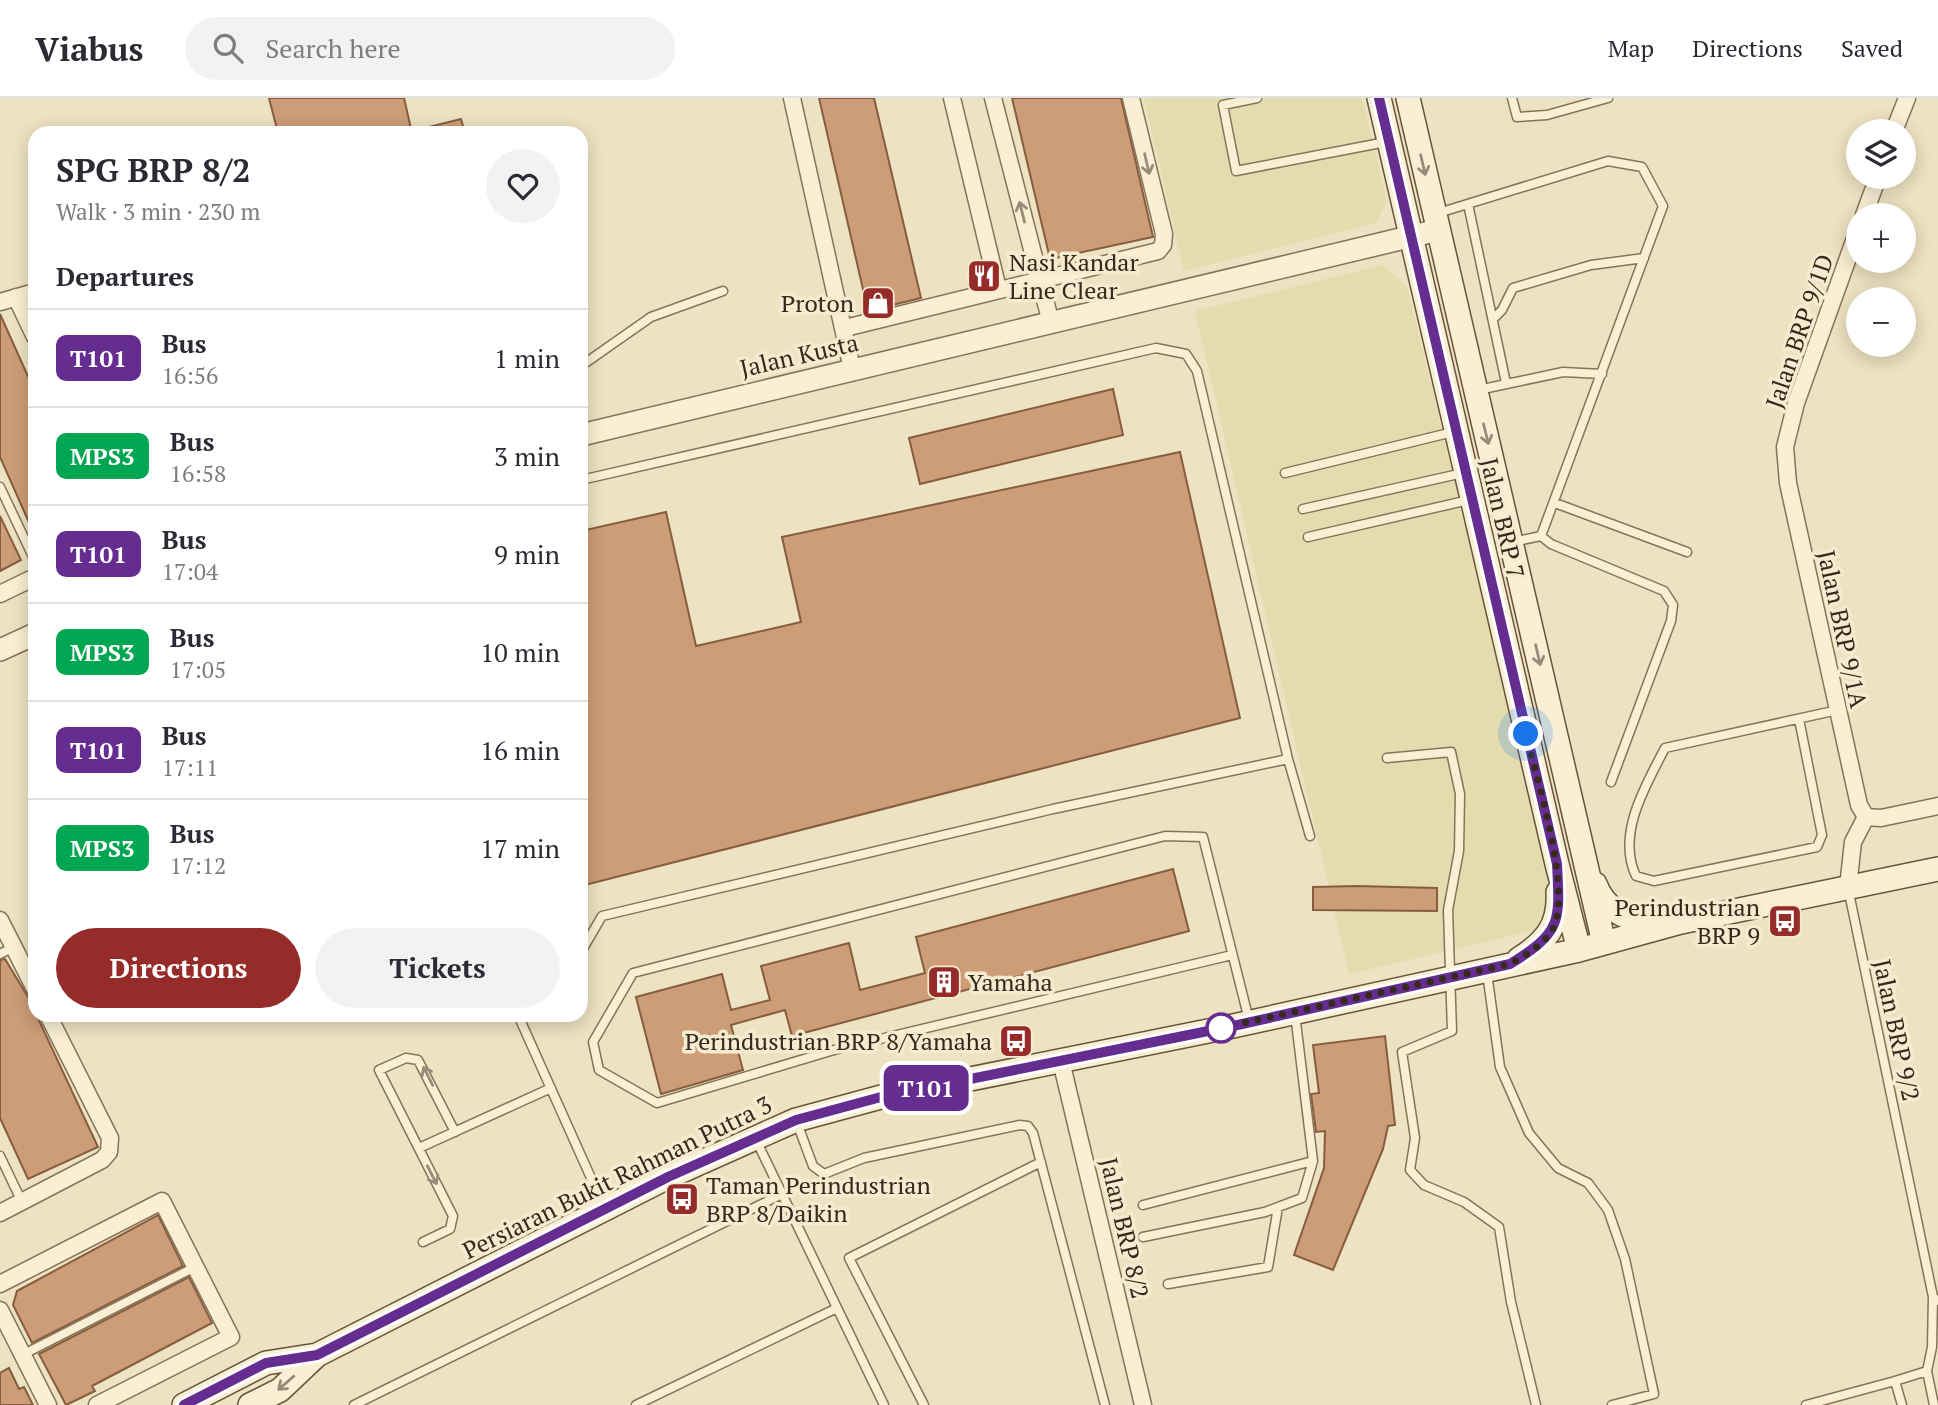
<!DOCTYPE html>
<meta charset="utf-8">
<style>
body{margin:0;font-family:"PT Serif",serif;background:#f2f2f3;color:#2b2b33;height:100vh;display:flex;flex-direction:column;font-size:26px;white-space:nowrap}
*{box-sizing:border-box;margin:0}
p{font-size:23px;color:#7c7c81}
.icon{flex:none;width:38px;height:38px;fill:none;stroke:currentColor;stroke-width:2;stroke-linecap:round;stroke-linejoin:round}
.map{position:relative;flex:1;overflow:hidden}
.panel{position:absolute;left:28px;top:28px;width:560px;height:896px;display:flex;flex-direction:column;background:#fff;border-radius:21px;box-shadow:0 4px 18px #0003}
.panel>*{flex:none}
.badge{padding:0 14px;border-radius:10px;font-size:24px;line-height:46px}
.fabs{position:absolute;left:1846px;top:21px;display:grid;gap:14px}
.fabs a{display:grid;place-items:center;width:70px;height:70px;border-radius:50%;background:#fff;box-shadow:0 4px 18px #0003;font-size:35px}
.you{position:absolute;width:35px;height:35px;margin:-18px;border:5px solid #fff;border-radius:50%;background:#1a73e8;box-shadow:0 0 0 10px #1a73e833}
.map>.badge{position:absolute;translate:-50% -50%;box-shadow:0 0 0 4px #fff}
h2{padding:0 28px;font-size:26px;line-height:63px}
.round{display:grid;place-items:center;flex:none;width:74px;height:74px;border-radius:37px;background:#f2f2f3}
.summary{display:flex;align-items:center;justify-content:space-between;height:119px;padding:0 28px}
h1{font-size:33px;font-weight:700;line-height:52px}
.button{display:flex;gap:14px;margin-top:auto;padding:14px 28px}
.button a{flex:1;height:80px;border-radius:42px;background:#952c29;color:#fff;font-size:28px;font-weight:700;line-height:80px;text-align:center}
.button a+a{background:#f2f2f3;color:#2b2b33}
ul{padding:0;list-style:none}
li{display:flex;align-items:center;gap:21px;height:98px;padding:0 28px;border-top:2px solid #e1e1e2}
li div{flex:1}
li b{display:block;font-size:26px}
li em{font-style:normal}
li .badge{min-width:77px;font-weight:700;text-align:center}
header{display:flex;align-items:center;gap:42px;box-sizing:border-box;height:98px;padding:0 35px;background:#fff;border-bottom:2px solid #e1e1e2}
header strong{font-size:33px}
nav{display:flex;gap:38px;margin-inline-start:auto;font-size:24px}
.search{width:490px;height:63px;background:#f2f2f3;display:flex;align-items:center;gap:18px;box-sizing:border-box;padding:0 24px;border-radius:38px;color:#7c7c81;font-size:26px}
.map>svg:first-child{display:block}
.farmland{fill:#e3dcae}
.building{fill:#cc9d77;stroke:#865d3f;stroke-width:2}
.lines{fill:none;stroke-linecap:round;stroke-linejoin:round}
.service-casing{stroke:#877359;stroke-width:11}
.minor-casing{stroke:#877359;stroke-width:19}
.tertiary-casing{stroke:#877359;stroke-width:24}
.secondary-casing{stroke:#68543c;stroke-width:26}
.service{stroke:#f8efd4;stroke-width:8}
.minor{stroke:#f8efd4;stroke-width:16}
.tertiary{stroke:#f8efd4;stroke-width:21}
.secondary{stroke:#f8efd4;stroke-width:23}
.oneway{stroke:#978c78}
.line-casing{stroke:#fff;stroke-width:16}
.line{stroke:#662d91;stroke-width:10}
.walk{stroke:#362a1d;stroke-width:7;stroke-dasharray:0 12.6}
.stop-dot{fill:#fff;stroke:#662d91;stroke-width:3.5}
.labels{text-anchor:middle;dominant-baseline:central;stroke-width:7;stroke-linejoin:round;paint-order:stroke}
.poi-label{font-size:24px;fill:#362a1d;stroke:#f5ecd0;text-anchor:start}
.street-label{font-size:24px;fill:#362a1d;stroke:#f5ecd0}
</style>
<header>
<strong>Viabus</strong>
<div class="search"><svg class="icon" aria-label="search" viewBox="0 0 24 24"><circle cx="10" cy="10" r="6"/><path d="M15 15l6 6"/></svg>Search here</div>
<nav><a>Map</a><a>Directions</a><a>Saved</a></nav>
</header>
<div class="map">
<svg width="1938" height="1307" viewBox="0 0 1938 1307">
<rect width="100%" height="100%" fill="#ede2c1"/>
<path class="farmland" d="M1144 0H1362L1387 104 1376 125 1184 173Z
M1383 167 1407 189 1554 794 1535 832 1349 876 1195 213Z"/>
<path class="building" d="M269 0H404L412 35H278Z
M819 0H874L921 200 868 213Z
M1012 0H1121L1153 139 1050 161Z
M461 21 465 35H426L425 30Z
M0 216 35 294V438L0 359Z
M1113 291 1123 337 920 386 909 340Z
M1180 354 1240 620 581 788V433L666 414 696 548 801 524 782 439Z
M0 418 21 462 0 473Z
M1173 771 1189 833 792 938 785 912 731 927 743 972 661 996 636 899 722 876 731 912 770 902 761 868 849 845 860 892 925 875 916 839Z
M1357 788 1437 790V813L1313 812V789Z
M5 861 28 899 98 1049 28 1081 0 1020V862Z
M1385 938 1395 1027 1388 1028 1383 1051 1333 1172 1294 1157 1324 1070 1325 1033 1316 1034 1311 996 1319 995 1313 947Z
M158 1117 183 1168 32 1245 13 1207 17 1193Z
M189 1179 212 1225 92 1288 95 1293 66 1307 39 1256Z
M9 1270 19 1291 24 1289 33 1307H0V1275Z"/>
<g class="lines">
<g class="service-casing">
<path id="service" d="M1257 0 1223 7 1236 73 1386 44
M1512 0 1517 19 1547 17 1608 0
M1468 106 1506 285
M1435 116 1608 63 1642 69 1663 108 1541 438 1512 444
M1493 221 1502 212 1513 190 1591 167 1644 160
M581 268 651 219 723 193
M1478 292 1563 274 1602 276
M1285 375 1453 334
M581 382 1156 250 1186 256 1197 273 1288 661 1310 738
M0 389 35 463
M1555 405 1687 454
M1303 411 1463 375
M1541 438 1551 446 1664 493 1673 507 1671 523 1611 684
M1308 439 1469 402
M1799 621 1822 737 1817 749 1654 783 1636 778C1616 736 1646 687 1665 650L1838 612
M1387 660 1451 654 1460 696 1459 753 1448 812 1452 933 1402 954 1415 1040 1410 1072 1424 1087 1464 1104 1499 1129 1511 1204 1536 1307
M1848 790 1933 1199 1938 1203
M581 854 602 818 1053 711 1288 661
M0 856 14 849
M1232 857 834 952 657 1005 599 972 593 944 633 875 1165 738 1203 739 1249 922
M1487 875 1500 969 1529 1035 1558 1070 1588 1085 1608 1112 1625 1161 1654 1296 1612 1307
M518 917 604 1109
M797 1025 813 1068 824 1076 864 1060 1020 1027 1028 1028 1033 1035 1105 1307
M756 1042 884 1307
M419 1050 551 990
M0 1058 22 1104
M1143 1107 1313 1063
M1143 1139 1265 1114 1302 1100 1313 1063 1295 916
M423 1144 450 1131 453 1118 379 972 406 960 418 962 455 1034
M1168 1186 1268 1169 1278 1109
M22 1257 195 1169
M1927 1273 1934 1307
M354 1307 782 1096
M636 1307 837 1210
M924 1307 849 1160 1041 1064
M1806 1307 1895 1283
M1902 1307 1895 1283 1927 1273 1932 1249 1933 1199"/>
</g>
<g class="minor-casing">
<path id="minor" d="M792 0 852 271
M952 0 998 191
M993 0 1051 225
M1894 33 1907 0
M1864 117 1878 79
M1858 132 1796 305 1785 349 1788 385 1859 707 1866 719
M16 199 35 239
M0 204 35 194
M845 230 1158 153 1163 147 1164 136 1131 0
M0 496 35 479
M1866 719 1881 720 1938 708
M1848 789 1853 744 1866 719
M0 822 35 891
M1061 963 1143 1307
M0 1115 102 1062 109 1054 110 1040 48 917
M0 1186 162 1103 231 1239 97 1307
M0 1212 48 1307"/>
</g>
<g class="tertiary-casing">
<path id="tertiary" d="M581 337 1438 132
M0 552 35 536"/>
</g>
<g class="secondary-casing">
<path id="secondary" d="M1379 0 1557 766 1579 852
M1408 0 1604 845
M1595 786C1606 816 1634 825 1663 824
M1519 861C1546 844 1560 827 1558 794
M184 1307 266 1265 317 1257
M250 1307 280 1292 317 1257 668 1079 796 1022 881 999 1233 928 1579 852 1681 824 1938 771"/>
</g>
<use href="#service" class="service"/>
<use href="#minor" class="minor"/>
<use href="#tertiary" class="tertiary"/>
<use href="#secondary" class="secondary"/>
</g>
<defs><path id="oneway-shaft" d="M-6 0H5M1.5-3L5.5 0L1.5 3" fill="none" stroke-width="1.6" stroke-linecap="round" stroke-linejoin="round" transform="scale(1.75)"/></defs>
<g class="oneway">
<use href="#oneway-shaft" transform="translate(1147 66) rotate(77)"/>
<use href="#oneway-shaft" transform="translate(1423 67) rotate(77)"/>
<use href="#oneway-shaft" transform="translate(1022 114) rotate(-104)"/>
<use href="#oneway-shaft" transform="translate(1486 336) rotate(76)"/>
<use href="#oneway-shaft" transform="translate(1538 557) rotate(77)"/>
<use href="#oneway-shaft" transform="translate(428 978) rotate(-117)"/>
<use href="#oneway-shaft" transform="translate(432 1077) rotate(63)"/>
<use href="#oneway-shaft" transform="translate(286 1285) rotate(139)"/>
</g>
<g class="lines">
<g class="line-casing">
<path id="line" d="M184 1307 266 1265 317 1257 668 1079 796 1022 881 999 1233 928 1510 866C1562 834 1560 824 1557 766L1379 0"/>
</g>
<use href="#line" class="line"/>
<path class="walk" d="M1221 930 1510 866C1526 857 1542 848 1552 832 1574 799 1536 677 1526 636"/>
</g>
<defs>
<g id="restaurant-square" transform="scale(1.75)"><rect x="-9" y="-9" width="18" height="18" rx="4" fill="#952c29" stroke="#f5ecd0"/><path d="M-5-6h1v4h1v-4h1v4h1v-4h1v5L-1.5 .5V6h-2V.5L-5-1ZM5-6V6H3V1.5H1.5Q1.5-4 5-6Z" fill="#fff"/></g>
<g id="shop-square" transform="scale(1.75)"><rect x="-9" y="-9" width="18" height="18" rx="4" fill="#952c29" stroke="#f5ecd0"/><path d="M-5-2.5h2.3a2.7 3.5 0 0 1 5.4 0H5L5.5 6h-11ZM-1.5-2.5h3a1.5 2.3 0 0 0-3 0Z" fill="#fff"/></g>
<g id="bus-square" transform="scale(1.75)"><rect x="-9" y="-9" width="18" height="18" rx="4" fill="#952c29" stroke="#f5ecd0"/><path d="M-5-6H5V4H4V6H2V4H-2V6H-4V4H-5ZM-3.5-4V0h7V-4ZM-3.5 1.2v1.5H-2V1.2ZM2 1.2v1.5H3.5V1.2Z" fill="#fff"/></g>
<g id="building-square" transform="scale(1.75)"><rect x="-9" y="-9" width="18" height="18" rx="4" fill="#952c29" stroke="#f5ecd0"/><path d="M-4-6H4V6H1V3H-1V6H-4ZM-2.5-4.3h1.7v1.8h-1.7ZM.8-4.3h1.7v1.8H.8ZM-2.5-1h1.7V.8h-1.7ZM.8-1h1.7V.8H.8Z" fill="#fff"/></g>
</defs>
<g fill-rule="evenodd">
<use href="#restaurant-square" x="984" y="178"/>
<use href="#shop-square" x="878" y="205"/>
<use href="#bus-square" x="1785" y="823"/>
<use href="#building-square" x="944" y="884"/>
<use href="#bus-square" x="1016" y="943"/>
<use href="#bus-square" x="682" y="1101"/>
</g>
<circle class="stop-dot" cx="1221" cy="930" r="14"/>
<g class="labels">
<g class="poi-label">
<text x="1009" y="164">Nasi Kandar<tspan x="1009" dy="28">Line Clear</tspan></text>
<text x="854" y="205" text-anchor="end">Proton</text>
<text x="1760" y="809" text-anchor="end">Perindustrian<tspan x="1760" dy="28">BRP 9</tspan></text>
<text x="968" y="884">Yamaha</text>
<text x="992" y="943" text-anchor="end">Perindustrian BRP 8/Yamaha</text>
<text x="706" y="1087">Taman Perindustrian<tspan x="706" dy="28">BRP 8/Daikin</tspan></text>
</g>
<g class="street-label">
<text transform="translate(1799 233) rotate(-71)">Jalan BRP 9/1D</text>
<text transform="translate(799 257) rotate(-13)">Jalan Kusta</text>
<text transform="translate(1503 420) rotate(77)">Jalan BRP 7</text>
<text transform="translate(1843 531) rotate(78)">Jalan BRP 9/1A</text>
<text transform="translate(1897 932) rotate(78)">Jalan BRP 9/2</text>
<text transform="translate(617 1079) rotate(-26)">Persiaran Bukit Rahman Putra 3</text>
<text transform="translate(1125 1130) rotate(77)">Jalan BRP 8/2</text>
</g>
</g>
</svg>
<div class="fabs">
<a><svg class="icon" aria-label="layers" viewBox="0 0 24 24"><path d="M12 4l9 5-9 5-9-5zM3 14l9 5 9-5"/></svg></a>
<a>+</a>
<a>−</a>
</div>
<div class="you" style="left:1526px;top:636px"></div>
<b class="badge" style="left:926px;top:990px;background:#662d91;color:#fff">T101</b>
<section class="panel">
<div class="summary"><div><h1>SPG BRP 8/2</h1><p>Walk · 3 min · 230 m</p></div><a class="round"><svg class="icon" aria-label="heart" viewBox="0 0 24 24"><path d="M12 20l-8-8c-3-5 5-10 8-4 3-6 11-1 8 4z"/></svg></a></div>
<h2>Departures</h2>
<ul>
<li><span class="badge" style="background:#662d91;color:#fff">T101</span><div><b>Bus</b><p>16:56</p></div><em>1 min</em></li>
<li><span class="badge" style="background:#00a651;color:#fff">MPS3</span><div><b>Bus</b><p>16:58</p></div><em>3 min</em></li>
<li><span class="badge" style="background:#662d91;color:#fff">T101</span><div><b>Bus</b><p>17:04</p></div><em>9 min</em></li>
<li><span class="badge" style="background:#00a651;color:#fff">MPS3</span><div><b>Bus</b><p>17:05</p></div><em>10 min</em></li>
<li><span class="badge" style="background:#662d91;color:#fff">T101</span><div><b>Bus</b><p>17:11</p></div><em>16 min</em></li>
<li><span class="badge" style="background:#00a651;color:#fff">MPS3</span><div><b>Bus</b><p>17:12</p></div><em>17 min</em></li>
</ul>
<div class="button"><a>Directions</a><a>Tickets</a></div>
</section>
</div>
